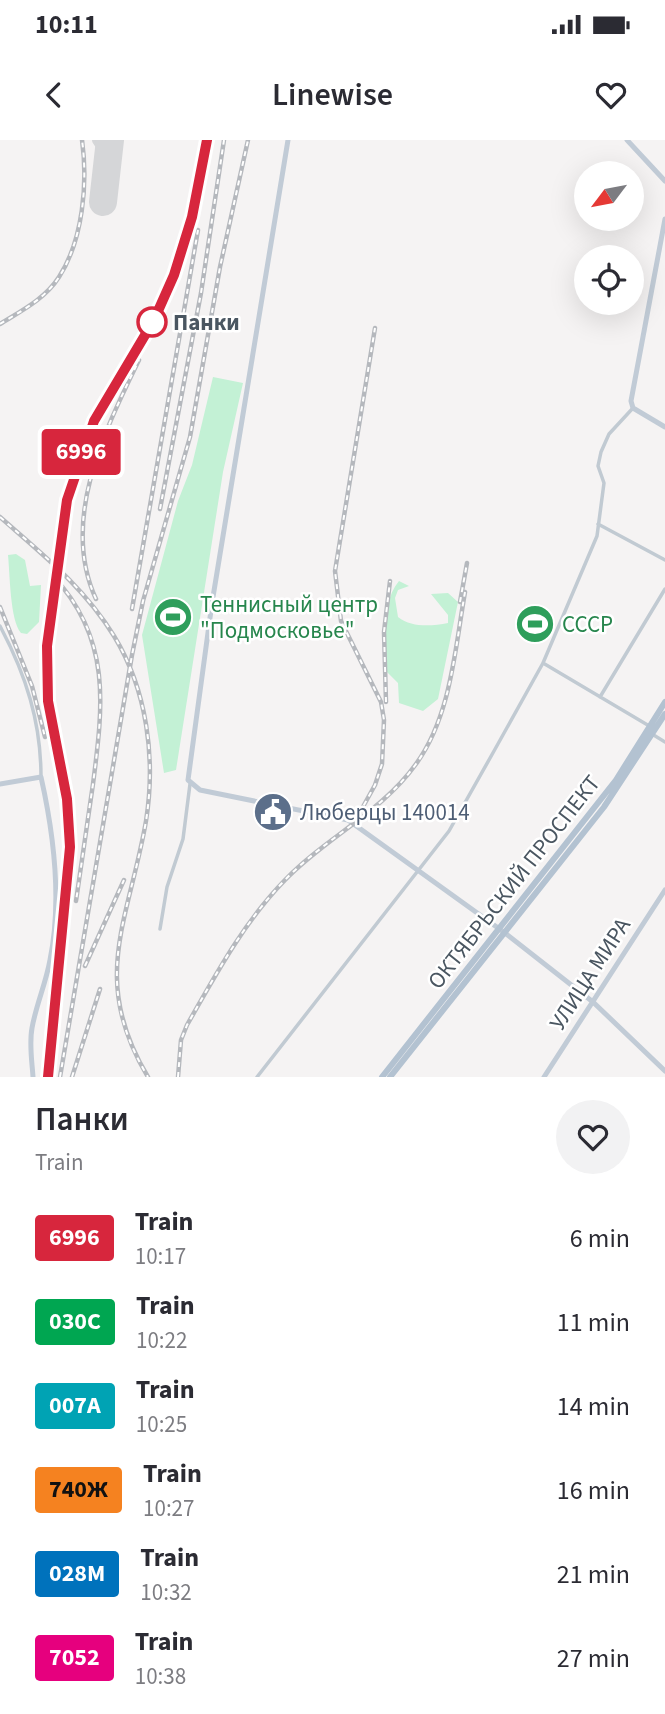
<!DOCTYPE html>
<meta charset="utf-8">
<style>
body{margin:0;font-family:"Source Sans 3",sans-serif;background:#f2f2f3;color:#2b2b33;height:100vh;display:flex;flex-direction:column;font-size:26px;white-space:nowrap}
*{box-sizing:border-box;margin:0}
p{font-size:23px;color:#7c7c81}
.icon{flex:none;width:38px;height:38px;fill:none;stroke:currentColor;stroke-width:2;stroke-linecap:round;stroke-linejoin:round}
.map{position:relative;height:937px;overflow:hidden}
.side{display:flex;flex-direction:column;background:#fff;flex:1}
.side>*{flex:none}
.badge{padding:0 14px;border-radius:5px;font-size:24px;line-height:46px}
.needle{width:46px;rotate:238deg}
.fabs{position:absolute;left:574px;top:21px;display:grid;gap:14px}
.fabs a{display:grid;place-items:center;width:70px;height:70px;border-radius:50%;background:#fff;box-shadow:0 7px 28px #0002;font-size:35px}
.map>.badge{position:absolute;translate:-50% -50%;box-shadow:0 0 0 4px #fff}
.round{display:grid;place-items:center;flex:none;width:74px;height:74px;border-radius:37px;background:#f2f2f3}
.head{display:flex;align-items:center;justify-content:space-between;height:119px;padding:0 35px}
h1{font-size:33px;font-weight:600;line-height:52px}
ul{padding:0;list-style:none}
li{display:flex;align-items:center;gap:21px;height:84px;padding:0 35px}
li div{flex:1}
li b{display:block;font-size:26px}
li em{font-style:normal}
li .badge{min-width:77px;font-weight:700;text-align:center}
.status{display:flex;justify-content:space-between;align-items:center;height:49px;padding:0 35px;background:#fff;direction:ltr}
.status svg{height:19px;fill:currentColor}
header{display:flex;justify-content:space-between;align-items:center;height:91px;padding:0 35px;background:#fff;font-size:32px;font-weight:600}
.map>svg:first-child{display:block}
.green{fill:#c3f1d5}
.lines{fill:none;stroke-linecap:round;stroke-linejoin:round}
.taxiway{stroke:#d5d6d8;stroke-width:12}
.runway{stroke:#d5d6d8;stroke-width:28}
.street{stroke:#c1cad2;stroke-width:3.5}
.secondary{stroke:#c1cbd6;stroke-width:5}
.primary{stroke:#b3c2d1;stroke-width:6}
.rail-casing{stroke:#b5b8bd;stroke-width:4.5}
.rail{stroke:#fff;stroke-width:2;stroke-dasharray:5;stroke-linecap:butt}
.line-casing{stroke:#fff;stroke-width:16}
.line{stroke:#d7263d;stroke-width:10}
.stop-dot{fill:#fff;stroke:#d7263d;stroke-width:3.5}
.labels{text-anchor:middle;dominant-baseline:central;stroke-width:5;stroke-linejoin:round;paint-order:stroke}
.stop-label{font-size:23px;font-weight:bold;fill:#4a5661;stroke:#fff;text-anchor:start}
.leisure-label{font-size:23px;fill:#27864d;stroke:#fff;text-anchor:start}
.service-label{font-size:23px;fill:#4e5e75;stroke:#fff;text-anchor:start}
.street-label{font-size:23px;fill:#4a5661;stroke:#fff}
</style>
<div class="status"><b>10:11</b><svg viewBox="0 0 49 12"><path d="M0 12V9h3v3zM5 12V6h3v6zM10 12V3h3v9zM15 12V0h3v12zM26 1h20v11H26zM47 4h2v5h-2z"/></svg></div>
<header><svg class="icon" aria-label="back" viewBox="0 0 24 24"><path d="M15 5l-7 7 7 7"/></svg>Linewise<svg class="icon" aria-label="heart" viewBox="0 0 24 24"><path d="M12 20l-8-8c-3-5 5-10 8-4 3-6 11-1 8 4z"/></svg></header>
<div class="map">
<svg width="665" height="937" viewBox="0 0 665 937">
<rect width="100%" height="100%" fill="#f5f3f3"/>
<path class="green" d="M213 237 243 243 223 332 176 630 164 633 142 495 178 361 192 325Z
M16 414 25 420 30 446 41 445 39 482 27 494 21 493C10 480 10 435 8 415Z
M399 441 409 446 398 450 395 458 398 477C412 488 432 486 448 483V475L431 454 448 453 458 462 438 559 423 571 399 563 398 543 387 532C386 503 380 464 399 441Z"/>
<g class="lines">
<path class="taxiway" d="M98 0 108 15"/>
<path class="runway" d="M103 62 110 0"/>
<path class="street" d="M598 384 665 420
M0 486C26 535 41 582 41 637
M543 523 651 587
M600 557 665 449
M652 594 665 602
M160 789 167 747 183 699 190 644
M257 937 449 691 494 611 543 523 597 396 604 343 598 326 601 312 609 294 633 268"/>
<path class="secondary" d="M288 0 212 463 188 640 200 650 348 680 505 793 593 862 665 931
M627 0 665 41
M665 79 631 261 633 268 665 287
M0 644 41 637C54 695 62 761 50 820 46 843 36 865 32 888 29 904 32 921 33 937
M544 937 665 750"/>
<path class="primary" d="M382 937 616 640 665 562
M390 937 604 667 665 574"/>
<g class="rail-casing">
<path id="rail" d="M0 184C21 171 45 159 59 137 83 100 88 43 82 0
M160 369 201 153 224 0
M0 377C42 414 84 447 114 496 147 550 156 618 146 681 129 780 89 839 148 937
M53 436C112 499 103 566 93 644 87 683 82 722 76 761
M96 459C60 381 104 292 139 220
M460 462 467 423
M0 467 32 546 45 597
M132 469 198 90
M386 562 384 492 390 441
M359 674 375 645 382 624 384 580 381 562 341 481 335 431 375 188
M85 826 124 740
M49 937 70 707 67 659 48 561 47 506 67 360 94 281 154 180 182 116 207 0
M60 937 132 515 143 461 190 297 220 127 248 0
M72 937 100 849
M178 937 181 900 187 885C216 834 244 782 285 740 325 698 382 672 416 624 451 576 455 509 465 452"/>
</g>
<use href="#rail" class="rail"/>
</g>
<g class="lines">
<g class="line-casing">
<path id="line" d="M48 937 70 707 67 659 48 561 47 506 67 360 94 281 154 180 174 135 192 77 207 0"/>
</g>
<use href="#line" class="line"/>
</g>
<defs>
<g id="stadium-disc" transform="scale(2.0125)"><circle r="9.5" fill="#2e9e5b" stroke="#fff"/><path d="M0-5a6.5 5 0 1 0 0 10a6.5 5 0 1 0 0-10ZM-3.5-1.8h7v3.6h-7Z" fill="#fff"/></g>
<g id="civic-disc" transform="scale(2.0125)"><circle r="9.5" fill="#5c6f8a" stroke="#fff"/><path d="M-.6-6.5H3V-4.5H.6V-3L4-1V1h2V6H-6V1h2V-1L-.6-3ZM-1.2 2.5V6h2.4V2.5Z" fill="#fff"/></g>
</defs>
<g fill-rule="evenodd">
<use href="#stadium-disc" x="173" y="477"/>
<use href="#stadium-disc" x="535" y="484"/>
<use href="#civic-disc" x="273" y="672"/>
</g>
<circle class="stop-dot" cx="152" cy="182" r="14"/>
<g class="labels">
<g class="stop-label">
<text x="173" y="182">Панки</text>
</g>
<g class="leisure-label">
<text x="200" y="464">Теннисный центр<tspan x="200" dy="26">"Подмосковье"</tspan></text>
<text x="562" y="484">СССР</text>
</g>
<g class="service-label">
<text x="300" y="672">Люберцы 140014</text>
</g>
<g class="street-label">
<text transform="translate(514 742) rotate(-52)">ОКТЯБРЬСКИЙ ПРОСПЕКТ</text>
<text transform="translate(590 834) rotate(-57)">УЛИЦА МИРА</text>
</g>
</g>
</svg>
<div class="fabs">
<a><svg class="needle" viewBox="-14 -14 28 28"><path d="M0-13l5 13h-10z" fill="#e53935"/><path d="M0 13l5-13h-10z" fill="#7c7c81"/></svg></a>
<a><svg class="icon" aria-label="locate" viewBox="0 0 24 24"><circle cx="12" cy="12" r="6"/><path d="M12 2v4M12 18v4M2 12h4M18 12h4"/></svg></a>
</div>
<b class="badge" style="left:81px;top:312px;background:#d7263d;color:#fff">6996</b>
</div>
<section class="side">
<div class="head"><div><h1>Панки</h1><p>Train</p></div><a class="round"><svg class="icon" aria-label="heart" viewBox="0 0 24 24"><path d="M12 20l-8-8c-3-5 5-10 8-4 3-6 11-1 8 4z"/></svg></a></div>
<ul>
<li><span class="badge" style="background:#d7263d;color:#fff">6996</span><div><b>Train</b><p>10:17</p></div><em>6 min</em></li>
<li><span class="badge" style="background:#00a651;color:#fff">030C</span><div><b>Train</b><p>10:22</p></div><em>11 min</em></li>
<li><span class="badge" style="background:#00a3b4;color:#fff">007А</span><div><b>Train</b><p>10:25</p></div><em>14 min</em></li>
<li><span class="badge" style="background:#f58220;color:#111">740Ж</span><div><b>Train</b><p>10:27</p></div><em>16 min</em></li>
<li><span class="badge" style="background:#0072bc;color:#fff">028М</span><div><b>Train</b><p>10:32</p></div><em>21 min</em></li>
<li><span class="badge" style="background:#e6007e;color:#fff">7052</span><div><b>Train</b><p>10:38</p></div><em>27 min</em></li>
</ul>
</section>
